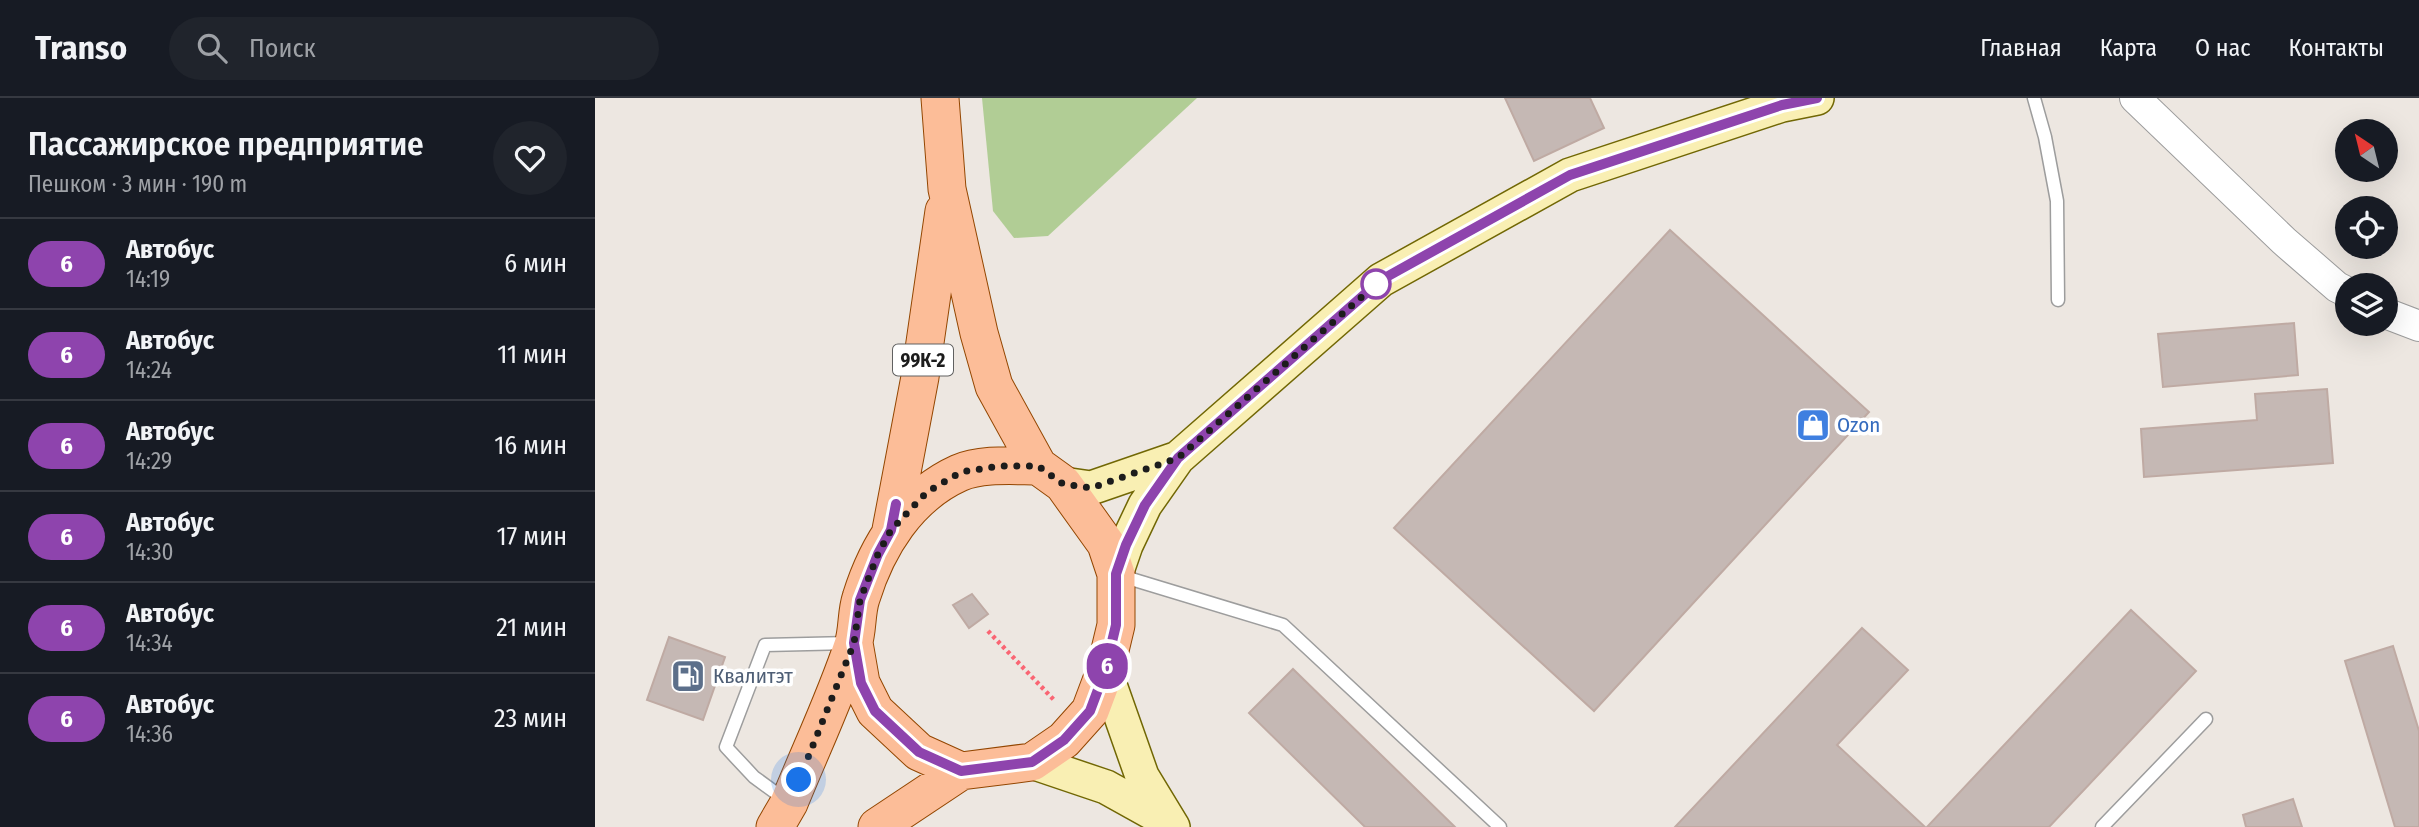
<!DOCTYPE html>
<html lang="ru">
<meta charset="utf-8">
<style>
body{margin:0;font-family:"Fira Sans Condensed",sans-serif;background:#20242c;color:#f1f3f6;height:100vh;display:flex;flex-direction:column;font-size:26px;white-space:nowrap}
*{box-sizing:border-box;margin:0}
p{font-size:23px;color:#9ea1a6}
.icon{flex:none;width:38px;height:38px;fill:none;stroke:currentColor;stroke-width:2;stroke-linecap:round;stroke-linejoin:round}
.map{position:relative;flex:1;overflow:hidden}
.side{display:flex;flex-direction:column;background:#171b24;width:595px}
.side>*{flex:none}
.badge{padding:0 14px;border-radius:23px;font-size:24px;line-height:46px}
.needle{width:46px;rotate:325deg}
.tools{position:absolute;left:1740px;top:21px;display:grid;gap:14px}
.tools a{display:grid;place-items:center;width:63px;height:63px;border-radius:50%;background:#171b24;box-shadow:0 7px 28px #0002;font-size:35px}
.you{position:absolute;width:35px;height:35px;margin:-18px;border:5px solid #fff;border-radius:50%;background:#1a73e8;box-shadow:0 0 0 10px #1a73e833}
.map>.badge{position:absolute;translate:-50% -50%;box-shadow:0 0 0 4px #fff}
.round{display:grid;place-items:center;flex:none;width:74px;height:74px;border-radius:37px;background:#20242c}
.overview{display:flex;align-items:center;justify-content:space-between;height:119px;padding:0 28px}
h1{font-size:33px;font-weight:600;line-height:52px}
ul{padding:0;list-style:none}
li{display:flex;align-items:center;gap:21px;height:91px;padding:0 28px;border-top:2px solid #363941}
li div{flex:1}
li b{display:block;font-size:26px}
li em{font-style:normal}
li .badge{min-width:77px;font-weight:700;text-align:center}
header{display:flex;align-items:center;gap:42px;box-sizing:border-box;height:98px;padding:0 35px;background:#171b24;border-bottom:2px solid #363941}
header strong{font-size:33px}
nav{display:flex;gap:38px;margin-inline-start:auto;font-size:24px}
.search{width:490px;height:63px;background:#20242c;display:flex;align-items:center;gap:18px;box-sizing:border-box;padding:0 24px;border-radius:38px;color:#9ea1a6;font-size:26px}
main{display:flex;flex:1;min-height:0}
.map>svg:first-child{display:block}
.forest{fill:#b1cd95}
.building{fill:#c5b8b4;stroke:#bfaaa3;stroke-width:2}
.lines{fill:none;stroke-linecap:round;stroke-linejoin:round}
.service-casing{stroke:#9d9d9d;stroke-width:15}
.tertiary-casing{stroke:#9d9d9d;stroke-width:32}
.secondary-casing{stroke:#716704;stroke-width:36}
.primary-casing{stroke:#934600;stroke-width:39}
.path{stroke:#fa6573;stroke-width:4.5;stroke-dasharray:3.5 3.5;stroke-linecap:butt}
.service{stroke:#fff;stroke-width:12}
.tertiary{stroke:#fff;stroke-width:30}
.secondary{stroke:#f9efb3;stroke-width:33}
.primary{stroke:#fcbd98;stroke-width:37}
.line-casing{stroke:#fff;stroke-width:16}
.line{stroke:#8e44ad;stroke-width:10}
.walk{stroke:#1c1c1c;stroke-width:7;stroke-dasharray:0 12.6}
.stop-dot{fill:#fff;stroke:#8e44ad;stroke-width:3.5}
.labels{text-anchor:middle;dominant-baseline:central;stroke-width:7;stroke-linejoin:round;paint-order:stroke}
.shield{fill:#fff;stroke:#606060;stroke-width:2}
.shield-label{font-size:19px;font-weight:bold;fill:#1c1c1c}
.shop-label{font-size:21px;fill:#366cbe;stroke:#fff;text-anchor:start}
.service-label{font-size:21px;fill:#4e5e75;stroke:#fff;text-anchor:start}
</style>
<header>
<strong>Transo</strong>
<div class="search"><svg class="icon" aria-label="search" viewBox="0 0 24 24"><circle cx="10" cy="10" r="6"/><path d="M15 15l6 6"/></svg>Поиск</div>
<nav><a>Главная</a><a>Карта</a><a>О нас</a><a>Контакты</a></nav>
</header>
<main>
<section class="side">
<div class="overview"><div><h1>Пассажирское предприятие</h1><p>Пешком · 3 мин · 190 m</p></div><a class="round"><svg class="icon" aria-label="heart" viewBox="0 0 24 24"><path d="M12 20l-8-8c-3-5 5-10 8-4 3-6 11-1 8 4z"/></svg></a></div>
<ul>
<li><span class="badge" style="background:#8e44ad;color:#fff">6</span><div><b>Автобус</b><p>14:19</p></div><em>6 мин</em></li>
<li><span class="badge" style="background:#8e44ad;color:#fff">6</span><div><b>Автобус</b><p>14:24</p></div><em>11 мин</em></li>
<li><span class="badge" style="background:#8e44ad;color:#fff">6</span><div><b>Автобус</b><p>14:29</p></div><em>16 мин</em></li>
<li><span class="badge" style="background:#8e44ad;color:#fff">6</span><div><b>Автобус</b><p>14:30</p></div><em>17 мин</em></li>
<li><span class="badge" style="background:#8e44ad;color:#fff">6</span><div><b>Автобус</b><p>14:34</p></div><em>21 мин</em></li>
<li><span class="badge" style="background:#8e44ad;color:#fff">6</span><div><b>Автобус</b><p>14:36</p></div><em>23 мин</em></li>
</ul>
</section>
<div class="map">
<svg width="1824" height="729" viewBox="0 0 1824 729">
<rect width="100%" height="100%" fill="#ede7e1"/>
<path class="forest" d="M387 0H602L453 138 419 140 398 113Z"/>
<path class="building" d="M910 0H995L1009 30 939 63Z
M1075 132 1274 314 999 613 799 430Z
M1699 225 1703 277 1568 289 1563 236Z
M1732 291 1738 365 1549 379 1546 331 1662 322 1660 296Z
M377 496 393 516 374 530 358 507Z
M1536 512 1601 573 1454 729H1332Z
M1267 530 1313 572 1242 647 1330 729H1080Z
M74 539 130 559 108 622 52 602Z
M1798 548 1824 633V729H1800L1750 563Z
M698 571 860 729H770L654 615Z
M1698 701 1707 729H1651L1648 717Z"/>
<g class="lines">
<g class="service-casing">
<path id="service" d="M1439 0 1450 39 1462 103 1463 202
M523 477 688 527 905 729
M192 703 159 679 131 649 170 547 255 545
M1507 729 1611 621"/>
</g>
<g class="tertiary-casing">
<path id="tertiary" d="M1540 0 1689 143 1742 189 1752 194
M1790 215 1824 228"/>
</g>
<g class="secondary-casing">
<path id="secondary" d="M468 386 496 390 583 360
M521 476 531 447 550 407 583 360 786 182 975 77 1187 7 1222 0
M510 573 547 678 578 729
M437 664 511 689 572 723"/>
</g>
<g class="primary-casing">
<path id="primary" d="M296 432 325 279 349 113
M259 545 266 585 280 613 324 654 366 673
M180 729 194 705C215 653 240 601 258 547 263 532 261 515 266 500 282 448 313 398 364 375 386 365 420 368 443 368
M282 729 366 673 437 664 469 642 495 613 510 573 521 527V476L511 446 468 386 443 368 399 288 384 235 352 91 345 0"/>
</g>
<path class="path" d="M393 533 460 603"/>
<use href="#service" class="service"/>
<use href="#tertiary" class="tertiary"/>
<use href="#secondary" class="secondary"/>
<use href="#primary" class="primary"/>
</g>
<g class="lines">
<g class="line-casing">
<path id="line" d="M301 406 296 432 283 456 265 502 259 545 266 585 280 613 324 654 366 673 437 664 469 642 495 613 510 573 521 527V476L531 447 550 407 583 360 664 289 786 182 975 77 1187 7 1222 0"/>
</g>
<use href="#line" class="line"/>
<path class="walk" d="M204 682 259 545 265 502 283 456 296 432 332 394 366 374 405 368H443L468 386 496 390 583 360 786 182 781 186"/>
</g>
<defs>
<g id="shop-square" transform="scale(1.75)"><rect x="-9" y="-9" width="18" height="18" rx="4" fill="#3f7fe0" stroke="#fff"/><path d="M-5-2.5h2.3a2.7 3.5 0 0 1 5.4 0H5L5.5 6h-11ZM-1.5-2.5h3a1.5 2.3 0 0 0-3 0Z" fill="#fff"/></g>
<g id="fuel-square" transform="scale(1.75)"><rect x="-9" y="-9" width="18" height="18" rx="4" fill="#5c6f8a" stroke="#fff"/><path d="M-5.5-6h7V0h2V4h1.3V-2.5L3-4.5l.8-.8L6-3V5H2.5V1h-1V6h-7ZM-4.2-4.7v3.2H.2V-4.7Z" fill="#fff"/></g>
</defs>
<g fill-rule="evenodd">
<use href="#shop-square" x="1218" y="327"/>
<use href="#fuel-square" x="93" y="578"/>
</g>
<circle class="stop-dot" cx="781" cy="186" r="14"/>
<g class="labels">
<rect class="shield" x="298" y="246.5" width="60" height="31" rx="5"/>
<g class="shield-label">
<text x="328" y="262">99К-2</text>
</g>
<g class="shop-label">
<text x="1242" y="327">Ozon</text>
</g>
<g class="service-label">
<text x="118" y="578">Квалитэт</text>
</g>
</g>
</svg>
<div class="tools">
<a><svg class="needle" viewBox="-14 -14 28 28"><path d="M0-13l5 13h-10z" fill="#e53935"/><path d="M0 13l5-13h-10z" fill="#9ea1a6"/></svg></a>
<a><svg class="icon" aria-label="locate" viewBox="0 0 24 24"><circle cx="12" cy="12" r="6"/><path d="M12 2v4M12 18v4M2 12h4M18 12h4"/></svg></a>
<a><svg class="icon" aria-label="layers" viewBox="0 0 24 24"><path d="M12 4l9 5-9 5-9-5zM3 14l9 5 9-5"/></svg></a>
</div>
<div class="you" style="left:204px;top:682px"></div>
<b class="badge" style="left:512px;top:568px;background:#8e44ad;color:#fff">6</b>
</div>
</main>
